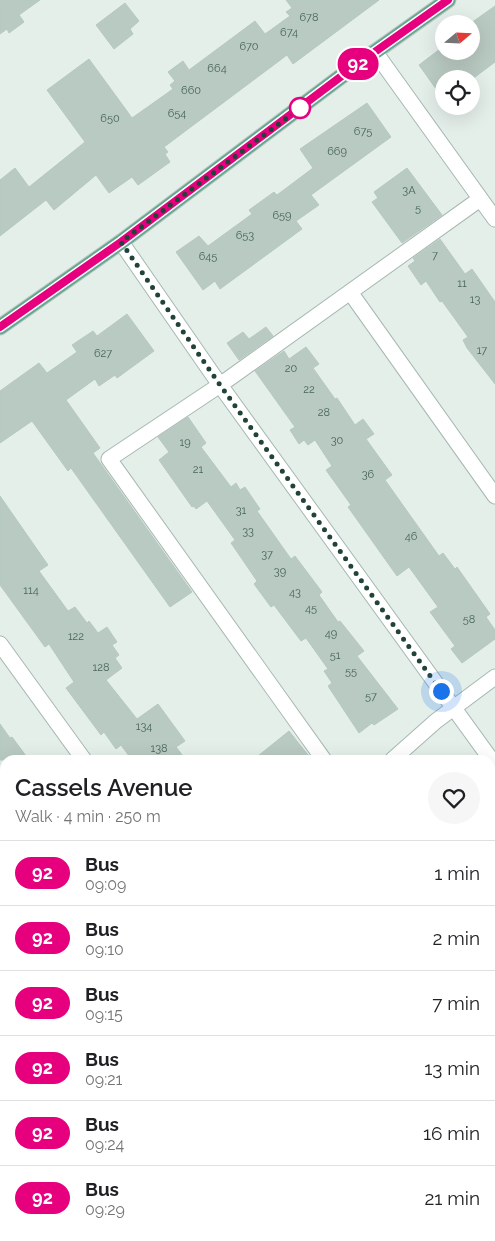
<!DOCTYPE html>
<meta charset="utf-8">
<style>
body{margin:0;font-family:Raleway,sans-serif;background:#f6f6f6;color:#202124;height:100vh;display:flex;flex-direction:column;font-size:19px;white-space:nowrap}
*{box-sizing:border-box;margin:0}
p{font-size:16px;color:#757577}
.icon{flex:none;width:28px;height:28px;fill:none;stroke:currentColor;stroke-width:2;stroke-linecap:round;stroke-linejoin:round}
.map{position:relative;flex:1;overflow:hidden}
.side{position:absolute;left:0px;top:755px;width:495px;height:486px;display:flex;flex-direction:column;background:#fff;border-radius:15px 15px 0 0;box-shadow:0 5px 20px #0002}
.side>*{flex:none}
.badge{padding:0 10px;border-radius:16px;font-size:18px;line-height:32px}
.needle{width:32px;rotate:71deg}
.tools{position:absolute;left:435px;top:15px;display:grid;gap:10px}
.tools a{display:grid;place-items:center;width:45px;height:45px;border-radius:50%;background:#fff;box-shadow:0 5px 20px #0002;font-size:25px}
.you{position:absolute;width:25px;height:25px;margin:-12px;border:4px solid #fff;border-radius:50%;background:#1a73e8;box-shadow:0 0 0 8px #1a73e833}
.map>.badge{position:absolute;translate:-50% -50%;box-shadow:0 0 0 2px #fff}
.round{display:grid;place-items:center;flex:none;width:52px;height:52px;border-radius:26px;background:#f6f6f6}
.summary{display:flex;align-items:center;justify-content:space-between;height:85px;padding:0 15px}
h1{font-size:24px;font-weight:600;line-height:38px}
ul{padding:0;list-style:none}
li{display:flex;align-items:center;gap:15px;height:65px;padding:0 15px;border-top:1px solid #e0e0e0}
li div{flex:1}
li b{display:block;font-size:19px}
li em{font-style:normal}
li .badge{min-width:55px;font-weight:700;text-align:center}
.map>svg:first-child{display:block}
.building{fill:#b9cac2;stroke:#b6c9c0}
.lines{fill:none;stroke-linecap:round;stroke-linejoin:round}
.minor-casing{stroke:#a7b8b1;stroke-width:17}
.major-casing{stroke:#c1cac7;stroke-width:17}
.minor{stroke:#fff;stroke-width:15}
.major{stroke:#65a892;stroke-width:15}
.line-casing{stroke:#fff;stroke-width:11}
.line{stroke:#e6007e;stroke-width:8}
.walk{stroke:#224337;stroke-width:5;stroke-dasharray:0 9}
.stop-dot{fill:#fff;stroke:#e6007e;stroke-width:2.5}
.labels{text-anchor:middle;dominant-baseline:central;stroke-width:4;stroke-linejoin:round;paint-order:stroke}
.number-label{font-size:11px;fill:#48655a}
</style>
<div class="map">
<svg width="495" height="1241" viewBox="0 0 495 1241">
<rect width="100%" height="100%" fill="#e5efea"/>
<path class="building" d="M0 0H40L19 15 24 22 9 33 7 29 0 34Z
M286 0H379L293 64 287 55 164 147 168 152 165 154 170 162 138 185 132 177 109 193 96 175 54 210 46 200 0 236V180L15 168 29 187 85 142 47 90 89 59 132 118 173 89 170 85 175 81 168 72 183 61 189 70 255 21 265 34 290 16 286 12 292 8Z
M125 3 139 21 130 29 133 34 114 49 96 25Z
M495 6V62L471 80 444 79V100L419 65 444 46V51H471V23Z
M367 103 391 137 311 195 319 205 296 221 302 229 220 289 215 281 203 290 176 252 199 236 208 246 252 214 249 210 274 192 277 195 313 168 300 149Z
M407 168 442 215 402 243 372 202 378 198 374 192Z
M440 239 465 274 472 269 495 302V384L467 348 463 340 468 337 442 301 440 302 426 281 421 285 408 266 415 261 413 258Z
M127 314 154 351 117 378 115 375 99 386 95 379 66 400 100 448 93 453 192 592 170 607 71 468 68 471 32 421 0 443V391L39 363 47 373 77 352 72 345 93 331 97 336Z
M266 327 273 336 239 360 227 343 243 332 249 339Z
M306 347 319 364 313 368 335 399 337 398 355 425 363 419 374 434 366 439 392 475 385 480 439 556 443 553 455 569 457 567 490 614 486 617 495 630V639L462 663 451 649 455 646 430 612 438 607 409 567 397 576 348 507 351 505 326 470 332 466 315 440 308 445 304 440 299 444 290 430 295 427 255 371 284 351 289 359Z
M188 417 206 443 201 447 231 487 236 483 240 490 245 487 260 509 257 511 291 559 295 556 322 592 319 595 338 622 340 621 364 651 357 656 398 709 374 725 372 723 359 733 328 686 332 683 324 671 328 669 306 638 301 641 274 605 271 607 254 584 257 581 231 543 235 540 207 501 196 509 194 506 192 507 159 460 169 452 158 437Z
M0 496 48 565 39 571 68 611 75 607 87 623 89 621 98 633 107 627 117 642 112 645 119 655 115 658 122 668 106 680 137 719 158 704 185 741 176 747 186 760H132L121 745 116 749 104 732 101 735 66 688 74 682 49 644 45 647 0 585Z
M0 724 10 738 12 737 29 760H0Z
M289 731 312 760H253Z"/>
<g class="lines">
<g class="minor-casing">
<path id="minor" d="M375 52 495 219
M121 242 220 385 495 765
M350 292 495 496
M0 644 84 760
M324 760 109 459 220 385 480 199
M392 760 436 721 495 677
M490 1017 495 1013
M0 1047 5 1044
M0 1121 5 1129
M81 1236 84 1241
M174 1241 181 1236"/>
</g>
<g class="major-casing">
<path id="major" d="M0 327 121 242 355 66 448 0"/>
</g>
<use href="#minor" class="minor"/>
<use href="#major" class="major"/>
</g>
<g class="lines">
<g class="line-casing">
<path id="line" d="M0 327 121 242 355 66 448 0"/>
</g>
<use href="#line" class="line"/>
<path class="walk" d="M300 108 121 242 220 385 441 691"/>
</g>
<circle class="stop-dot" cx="300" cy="108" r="10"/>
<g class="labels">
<g class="number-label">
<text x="309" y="17">678</text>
<text x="289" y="32">674</text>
<text x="249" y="46">670</text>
<text x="217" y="68">664</text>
<text x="191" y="90">660</text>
<text x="177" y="113">654</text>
<text x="110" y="118">650</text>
<text x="363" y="131">675</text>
<text x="337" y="151">669</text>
<text x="409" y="190">3A</text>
<text x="418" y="208">5</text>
<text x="282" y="215">659</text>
<text x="245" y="235">653</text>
<text x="435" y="255">7</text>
<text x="208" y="256">645</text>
<text x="462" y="283">11</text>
<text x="475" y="299">13</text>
<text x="482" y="350">17</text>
<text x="103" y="353">627</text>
<text x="291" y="368">20</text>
<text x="309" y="389">22</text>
<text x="324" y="412">28</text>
<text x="337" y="440">30</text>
<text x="185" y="442">19</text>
<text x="198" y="469">21</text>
<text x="368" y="474">36</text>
<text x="241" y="510">31</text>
<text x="248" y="531">33</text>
<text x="411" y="536">46</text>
<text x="267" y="554">37</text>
<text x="280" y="571">39</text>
<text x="31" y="590">114</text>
<text x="295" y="592">43</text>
<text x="311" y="608">45</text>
<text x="469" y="619">58</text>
<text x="331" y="633">49</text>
<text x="76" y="636">122</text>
<text x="335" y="655">51</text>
<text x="101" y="667">128</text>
<text x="351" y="671">55</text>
<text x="371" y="696">57</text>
<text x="144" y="726">134</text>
<text x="159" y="748">138</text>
</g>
</g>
</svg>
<div class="tools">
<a><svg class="needle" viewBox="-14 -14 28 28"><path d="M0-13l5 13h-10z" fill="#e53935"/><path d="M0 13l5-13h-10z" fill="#757577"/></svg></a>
<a><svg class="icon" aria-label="locate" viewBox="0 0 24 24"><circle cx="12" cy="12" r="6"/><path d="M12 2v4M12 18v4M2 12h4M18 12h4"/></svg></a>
</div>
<div class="you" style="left:441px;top:691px"></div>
<b class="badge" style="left:358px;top:64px;background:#e6007e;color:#fff">92</b>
<section class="side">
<div class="summary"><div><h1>Cassels Avenue</h1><p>Walk · 4 min · 250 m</p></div><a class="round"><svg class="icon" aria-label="heart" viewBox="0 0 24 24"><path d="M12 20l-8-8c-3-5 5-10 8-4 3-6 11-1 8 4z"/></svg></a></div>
<ul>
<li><span class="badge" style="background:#e6007e;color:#fff">92</span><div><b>Bus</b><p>09:09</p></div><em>1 min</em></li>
<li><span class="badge" style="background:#e6007e;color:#fff">92</span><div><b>Bus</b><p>09:10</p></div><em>2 min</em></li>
<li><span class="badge" style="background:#e6007e;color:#fff">92</span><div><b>Bus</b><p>09:15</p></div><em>7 min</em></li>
<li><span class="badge" style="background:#e6007e;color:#fff">92</span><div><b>Bus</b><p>09:21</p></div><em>13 min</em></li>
<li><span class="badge" style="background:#e6007e;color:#fff">92</span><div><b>Bus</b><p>09:24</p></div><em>16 min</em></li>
<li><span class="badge" style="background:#e6007e;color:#fff">92</span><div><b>Bus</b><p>09:29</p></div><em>21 min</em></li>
</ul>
</section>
</div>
